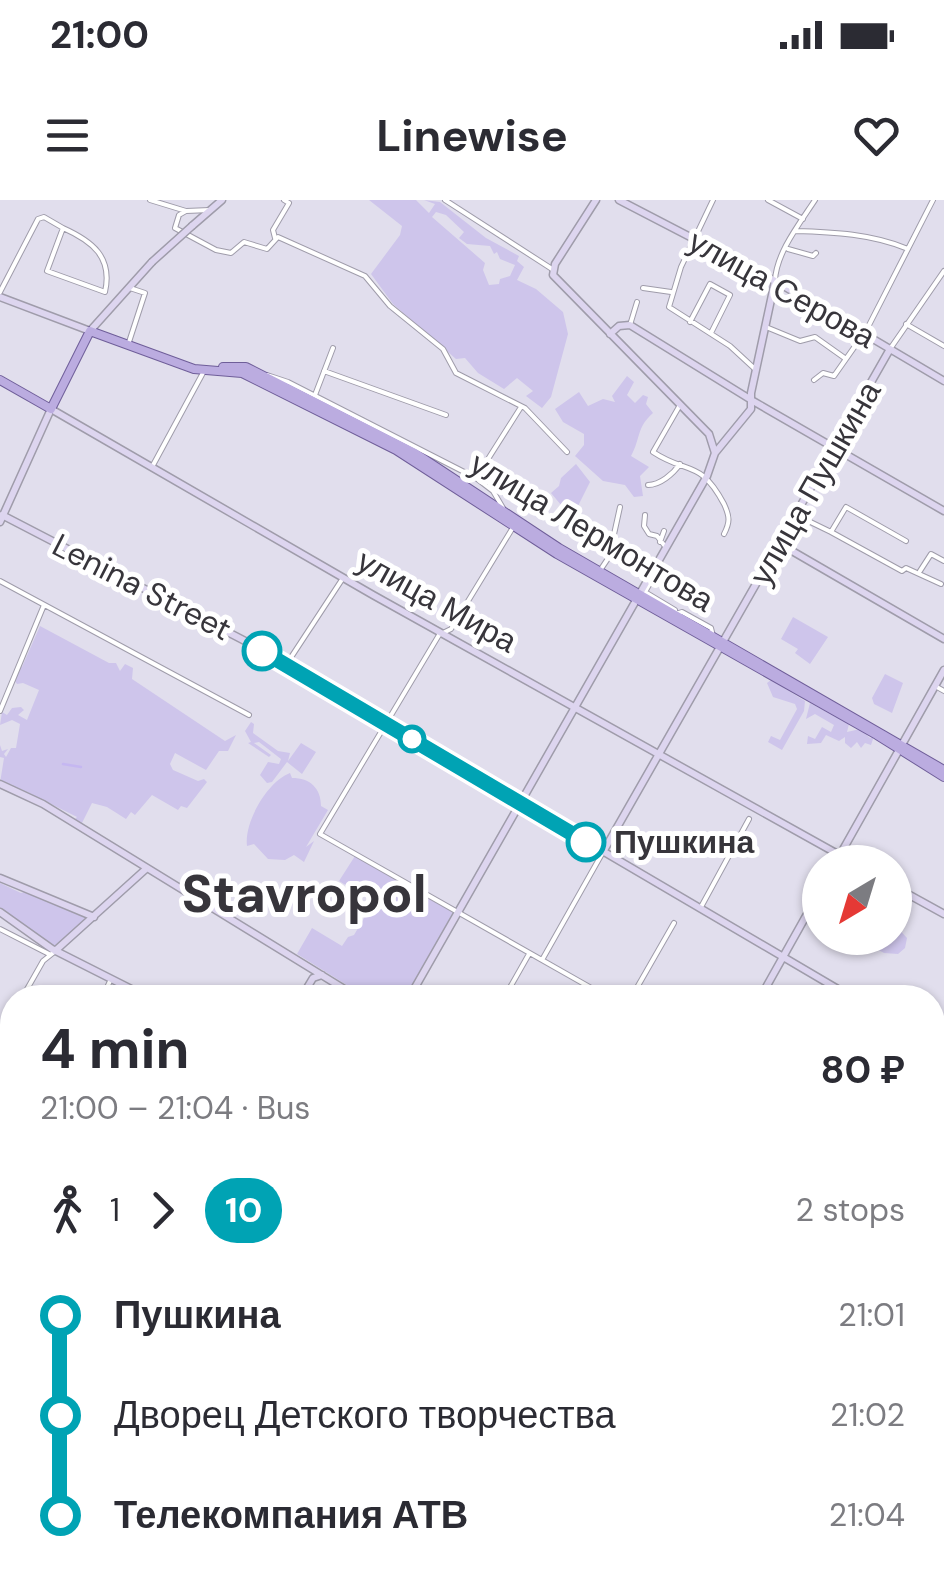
<!DOCTYPE html>
<meta charset="utf-8">
<style>
body{margin:0;font-family:"DM Sans",sans-serif;background:#f7f7f7;color:#2b2b33;height:100vh;display:flex;flex-direction:column;font-size:38px;white-space:nowrap}
*{box-sizing:border-box;margin:0}
p{font-size:32px;color:#7c7c81}
.icon{flex:none;width:55px;height:55px;fill:none;stroke:currentColor;stroke-width:2;stroke-linecap:round;stroke-linejoin:round}
.map{position:relative;flex:1;overflow:hidden}
.sheet{position:absolute;left:0px;top:785px;width:945px;height:602px;display:flex;flex-direction:column;background:#fff;border-radius:40px 40px 0 0;box-shadow:0 2px 8px #0004}
.sheet>*{flex:none}
.badge{padding:0 20px;border-radius:32px;font-size:35px;line-height:65px}
.needle{width:65px;rotate:218deg}
.controls{position:absolute;left:802px;top:645px;display:grid;gap:20px}
.controls a{display:grid;place-items:center;width:110px;height:110px;border-radius:50%;background:#fff;box-shadow:0 2px 8px #0004;font-size:50px}
.map>.badge{position:absolute;translate:-50% -50%;box-shadow:0 0 0 5px #fff}
.legs{display:flex;align-items:center;gap:15px;height:110px;padding:0 40px;font-size:32px}
.legs p{margin-inline-start:auto}
.summary{display:flex;align-items:center;justify-content:space-between;height:170px;padding:0 40px}
h1{font-size:55px;font-weight:700;line-height:75px}
ul{padding:0 40px;list-style:none}
li{display:flex;align-items:center;gap:35px;height:100px;font-size:38px}
li i{display:grid;place-items:center;width:15px;height:100%;margin:0 12px;background:currentColor}
li i::after{content:'';width:25px;height:25px;margin:-12px;border:8px solid;border-radius:50%;background:#fff}
li p{margin-inline-start:auto}
li:first-child i{background:linear-gradient(#0000 50%,currentColor 0)}
li:last-child i{background:linear-gradient(currentColor 50%,#0000 0)}
.status{display:flex;justify-content:space-between;align-items:center;height:70px;padding:0 50px;background:#fff;direction:ltr}
.status svg{height:28px;fill:currentColor}
header{display:flex;justify-content:space-between;align-items:center;height:130px;padding:0 40px;background:#fff;font-size:45px;font-weight:700}
.map>svg:first-child{display:block}
.green{fill:#cec5eb;fill-rule:evenodd}
.lines{fill:none;stroke-linecap:round;stroke-linejoin:round}
.stream{stroke:#c5b7f1;stroke-width:2.5}
.river{stroke:#c5b7f1;stroke-width:6}
.street-casing{stroke:#9f9caa;stroke-width:6}
.secondary-casing{stroke:#9f9caa;stroke-width:9}
.primary-casing{stroke:#6f5e99;stroke-width:10}
.street{stroke:#fff;stroke-width:4}
.secondary{stroke:#ddd5ef;stroke-width:6}
.primary{stroke:#bbace0;stroke-width:8}
.rail{stroke:#77747e;stroke-width:2.5;stroke-dasharray:5 10;stroke-linecap:butt}
.secondary-bridge-casing{stroke:#9f9caa;stroke-width:9;stroke-linecap:butt}
.secondary-bridge{stroke:#ddd5ef;stroke-width:6}
.line-1-casing{stroke:#fff;stroke-width:22}
.line-1{stroke:#00a3b4;stroke-width:15}
.stop-1-dot{fill:#fff;stroke:#00a3b4;stroke-width:5}
.labels{text-anchor:middle;dominant-baseline:central;stroke-width:10;stroke-linejoin:round;paint-order:stroke}
.street-label{font-size:32px;fill:#37353b;stroke:#fff}
.stop-label{font-size:32px;font-weight:bold;fill:#37353b;stroke:#fff;text-anchor:start}
.town-label{font-size:52px;font-weight:bold;fill:#37353b;stroke:#fff}
</style>
<div class="status"><b>21:00</b><svg viewBox="0 0 49 12"><path d="M0 12V9h3v3zM5 12V6h3v6zM10 12V3h3v9zM15 12V0h3v12zM26 1h20v11H26zM47 4h2v5h-2z"/></svg></div>
<header><svg class="icon" aria-label="menu" viewBox="0 0 24 24"><path d="M4 6h16M4 12h16M4 18h16"/></svg>Linewise<svg class="icon" aria-label="heart" viewBox="0 0 24 24"><path d="M12 20l-8-8c-3-5 5-10 8-4 3-6 11-1 8 4z"/></svg></header>
<div class="map">
<svg width="944" height="1387" viewBox="0 0 944 1387">
<rect width="100%" height="100%" fill="#e1deed"/>
<path class="green" d="M369 0H416L429 13 435 4 424 0 440 2 486 38 519 56 517 61 524 67 517 80 536 89 563 112 568 134 551 197 542 208 526 196 533 191 517 178 504 189 478 173 465 158 456 159 393 104 371 74 400 35 402 26ZM436 12 446 15 464 32 459 38 467 44 490 46 494 54 497 52 500 59 515 65 510 76 500 79 499 84 489 85 483 70 485 63 432 17Z
M627 176 634 182 627 195 635 203 643 195 648 197 646 204 653 213C636 228 641 238 631 256L649 267 640 276 643 296 634 297 625 285 603 281 575 256 584 245V234L563 222 555 209 579 192 588 206 603 199 615 202 612 196Z
M576 264 590 282 572 318 551 293 559 286 561 278Z
M793 417 828 437 810 464 795 453 798 449 781 439Z
M40 426 109 463H116L120 471 125 464 133 468 132 479 225 541 236 535 228 551H219L206 570 175 553 170 564 173 570 198 581 204 579 207 582 187 608 181 606 178 610 152 595 135 615 131 612 126 619 107 607 92 603 81 625 72 622 77 617 27 592 25 595 22 589 17 591 11 587 13 585 0 583 4 558 0 557V545L2 551 8 549 4 554 6 557 11 548H16L20 524 12 520 0 525 2 512 7 515 12 508 21 507 24 510 18 515 27 520 39 490 23 483 17 484 12 477 19 463 22 467Z
M885 474 903 483 892 513 874 504 872 498Z
M771 480 805 501 804 511 782 550 768 542 771 536 780 540 797 509 795 504 773 497 767 483Z
M810 503 849 524 847 532 860 529 870 538 874 536 871 545 865 543 861 548 857 542 851 548 845 543V537L839 541 826 535 821 543 807 544 808 536 815 539 822 527 831 532 834 525 815 514 806 519Z
M251 522 254 524 253 533 278 551 290 553 288 561 301 543 316 552 302 574 287 562 272 582 267 583 260 575 268 562 279 564 281 559 259 542 254 543 271 555 269 557 248 543 251 542 245 531Z
M290 573 292 578C310 578 321 588 321 606L328 610 306 647 314 641 304 662 294 655 285 660 268 659 254 644 247 646C244 622 267 582 290 573Z
M355 656 454 713 407 797H366L297 754 312 728 342 746 348 737 354 735 370 708 366 705 369 699 339 681Z
M0 683 21 693 27 691 54 705 55 702 85 716V720L56 748 52 747 0 711Z
M895 725 907 738 905 748 898 754 884 753 857 738H895Z
M0 1078 3 1083 12 1084V1144L8 1150 4 1145 0 1148Z
M0 1179C20 1207 12 1251 12 1285L0 1282V1227L7 1219 0 1211Z
M933 1220 944 1223V1387H344L346 1375H932Z
M202 1375H310L309 1387H215Z"/>
<g class="lines">
<path class="stream" d="M63 564 81 567
M6 1224 12 1235"/>
<path class="river" d="M0 1102H12
M694 1375 708 1387"/>
<g class="street-casing">
<path id="street" d="M150 0 186 11
M445 0 552 69
M713 0 681 67 669 107 730 146 756 170
M768 0 803 19
M210 10 186 11 179 15 175 28 216 50 231 53 244 42 267 49 278 37 365 76 390 106 443 149 456 173 525 208 567 252
M795 31C833 32 873 34 908 49
M275 38 273 30 289 3 284 0
M788 49 813 56 816 53
M775 81C776 53 800 23 815 0
M643 88 671 92
M0 92 38 19 44 17 63 28 47 71 105 92C113 57 92 41 63 28
M690 122 710 84 730 95 711 133
M906 124 944 146
M630 125 637 102
M766 127 800 141 815 137 846 159
M128 145 145 93 130 88
M890 149 944 71
M324 171 446 215
M267 175 288 182 476 278 493 291 503 308
M814 180 823 173 834 176 867 129 933 0
M315 195 333 148
M680 205 653 252C688 275 700 259 724 304 730 317 730 322 724 334
M152 267 204 171
M476 278 521 207
M648 285C660 285 673 274 680 264
M645 315 644 326 649 334 657 336 664 345
M796 315 831 332 846 307 906 341
M512 329 451 429 439 435 320 634 609 798
M831 332 902 371 906 368 941 384
M660 342 664 331
M659 363 661 364 645 392 675 410 676 414 682 412 711 428 713 436
M601 369 609 357 620 307
M920 371 931 354 944 361
M0 381 249 515
M286 465 343 378
M935 486 944 491
M0 511 44 405
M701 707 749 619
M0 729 49 754
M542 760 603 652
M22 798 43 761 53 753
M102 798 111 779
M504 798 529 754
M631 798 674 723
M0 856 12 854
M0 884 12 885
M0 923 12 927
M932 973 944 978
M0 1017 12 1021
M932 1120 944 1126
M932 1135 944 1141
M0 1180 12 1194
M0 1298 12 1297
M3 1309 12 1310
M0 1347 12 1362
M23 1375 32 1387
M78 1375 90 1387
M89 1387 102 1375"/>
</g>
<g class="secondary-casing">
<path id="secondary" d="M619 0 775 81 944 181
M192 26 222 0
M0 97 90 131 152 62
M610 134 619 126 630 125 753 201 944 311
M715 253 751 209V193L775 81
M2 315 245 441 853 798
M0 322 51 209 373 395 852 662
M780 344 944 439
M0 584 43 604 359 798
M603 652 890 149
M836 662 944 470
M0 678 94 717
M895 687 944 714
M0 712 52 749 149 798
M55 751 147 668
M301 798 313 778 322 775
M409 798 707 276 715 253 709 234 553 75 555 64 596 0
M760 798 820 691
M932 843 944 850
M932 959 944 939
M0 969 12 973
M932 1079 944 1084
M170 1375 180 1387
M313 1387 314 1375"/>
</g>
<g class="primary-casing">
<path id="primary" d="M223 167H246L415 253 559 348 944 570
M0 180 51 209 90 131 194 169 242 173 396 250 557 354 877 535 944 577"/>
</g>
<use href="#street" class="street"/>
<use href="#secondary" class="secondary"/>
<use href="#primary" class="primary"/>
<path class="rail" d="M0 1009 12 1012
M0 1301 12 1300"/>
<g class="secondary-bridge-casing">
<path id="secondary-bridge" d="M152 62 192 26"/>
</g>
<use href="#secondary-bridge" class="secondary-bridge"/>
</g>
<g class="lines">
<g class="line-1-casing">
<path id="line-1" d="M262 451 586 642"/>
</g>
<use href="#line-1" class="line-1"/>
</g>
<g class="stop-1-dot">
<circle cx="262" cy="451" r="18"/>
<circle cx="412" cy="539" r="12"/>
<circle cx="586" cy="642" r="18"/>
</g>
<g class="labels">
<g class="street-label">
<text transform="translate(782 89) rotate(29)">улица Серова</text>
<text transform="translate(815 283) rotate(-60)">улица Пушкина</text>
<text transform="translate(592 332) rotate(31)">улица Лермонтова</text>
<text transform="translate(142 387) rotate(27)">Lenina Street</text>
<text transform="translate(437 401) rotate(29)">улица Мира</text>
</g>
<g class="stop-label">
<text x="614" y="642">Пушкина</text>
</g>
<g class="town-label">
<text x="304" y="694">Stavropol</text>
</g>
</g>
</svg>
<div class="controls">
<a><svg class="needle" viewBox="-14 -14 28 28"><path d="M0-13l5 13h-10z" fill="#e53935"/><path d="M0 13l5-13h-10z" fill="#7c7c81"/></svg></a>
</div>
<section class="sheet">
<div class="summary"><div><h1>4 min</h1><p>21:00 – 21:04 · Bus</p></div><b>80 ₽</b></div>
<div class="legs"><svg class="icon" aria-label="walk" viewBox="0 0 24 24"><circle cx="13" cy="4" r="2"/><path d="M13 8l-2 6 4 7M11 14l-3 7M7 12l3-4h3l4 4"/></svg>1<svg class="icon" aria-label="forward" viewBox="0 0 24 24"><path d="M9 5l7 7-7 7"/></svg><b class="badge" style="background:#00a3b4;color:#fff">10</b><p>2 stops</p></div>
<ul>
<li><i style="color:#00a3b4"></i><b>Пушкина</b><p>21:01</p></li>
<li><i style="color:#00a3b4"></i><span>Дворец Детского творчества</span><p>21:02</p></li>
<li><i style="color:#00a3b4"></i><b>Телекомпания АТВ</b><p>21:04</p></li>
</ul>
</section>
</div>
